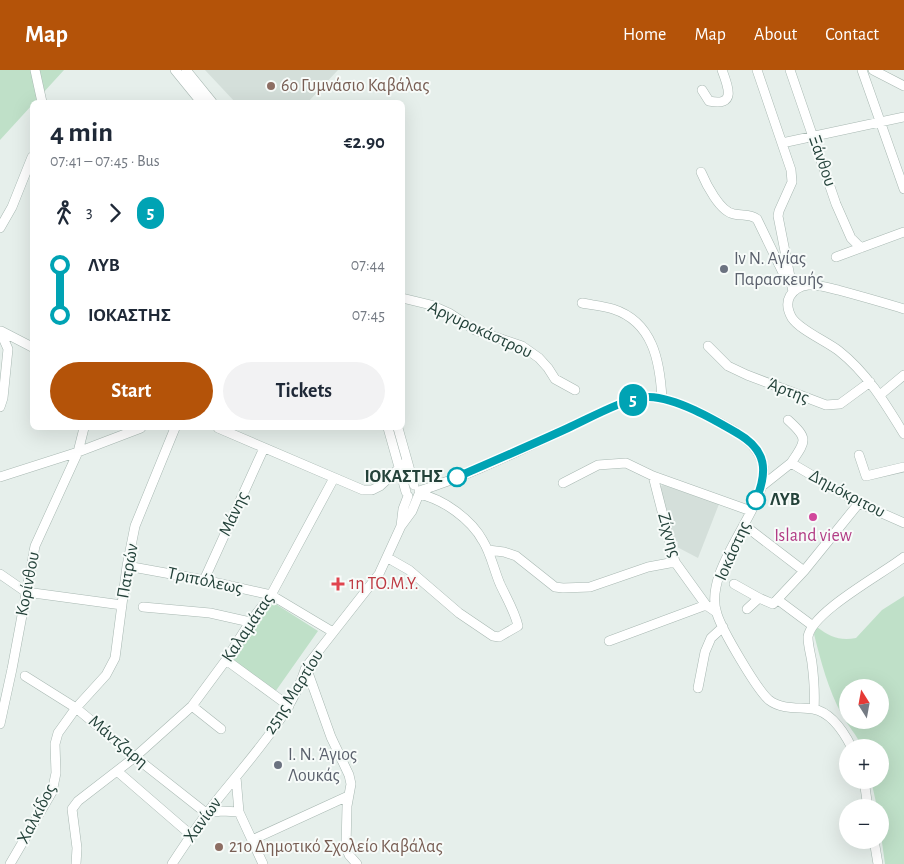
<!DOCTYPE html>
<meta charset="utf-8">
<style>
body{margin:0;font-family:"Alegreya Sans",sans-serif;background:#f2f2f3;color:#1f2937;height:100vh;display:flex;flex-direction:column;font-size:19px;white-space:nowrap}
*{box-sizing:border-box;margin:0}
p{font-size:16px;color:#747a83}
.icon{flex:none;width:28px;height:28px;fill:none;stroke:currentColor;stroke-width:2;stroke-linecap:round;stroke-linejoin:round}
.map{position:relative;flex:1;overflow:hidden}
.sheet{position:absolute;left:30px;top:30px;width:375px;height:330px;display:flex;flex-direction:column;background:#fff;border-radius:8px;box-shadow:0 5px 20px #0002}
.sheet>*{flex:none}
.badge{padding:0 10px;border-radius:16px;font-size:18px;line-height:32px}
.needle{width:32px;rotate:349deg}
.buttons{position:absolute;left:839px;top:609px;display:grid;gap:10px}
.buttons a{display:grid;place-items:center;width:50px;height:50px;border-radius:50%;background:#fff;box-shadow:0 5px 20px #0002;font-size:25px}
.map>.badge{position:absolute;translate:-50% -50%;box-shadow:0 0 0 2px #fff}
.legs{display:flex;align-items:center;gap:8px;height:55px;padding:0 20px;font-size:16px}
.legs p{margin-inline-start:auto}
.summary{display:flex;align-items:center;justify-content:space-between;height:85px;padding:0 20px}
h1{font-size:28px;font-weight:600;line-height:38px}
.button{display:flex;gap:10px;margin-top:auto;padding:10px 20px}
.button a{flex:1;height:58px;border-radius:30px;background:#b45309;color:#fff;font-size:20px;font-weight:600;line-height:58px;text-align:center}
.button a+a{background:#f2f2f3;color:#1f2937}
ul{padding:0 20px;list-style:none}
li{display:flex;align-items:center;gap:18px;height:50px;font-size:19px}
li i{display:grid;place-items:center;width:8px;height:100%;margin:0 6px;background:currentColor}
li i::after{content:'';width:12px;height:12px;margin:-6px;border:4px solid;border-radius:50%;background:#fff}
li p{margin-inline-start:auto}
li:first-child i{background:linear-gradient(#0000 50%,currentColor 0)}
li:last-child i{background:linear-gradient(currentColor 50%,#0000 0)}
header{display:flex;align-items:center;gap:30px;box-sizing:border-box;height:70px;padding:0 25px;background:#b45309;color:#fff}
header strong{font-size:24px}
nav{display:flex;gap:28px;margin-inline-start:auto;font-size:18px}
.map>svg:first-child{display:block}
.built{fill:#d4dfda}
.green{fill:#bfe0c8;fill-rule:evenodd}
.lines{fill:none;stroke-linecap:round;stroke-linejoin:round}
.minor-casing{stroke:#a8b8b2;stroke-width:10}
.minor{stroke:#fff;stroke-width:9}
.line-1-casing{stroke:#fff;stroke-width:11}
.line-1{stroke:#00a3b4;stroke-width:8}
.education-dot{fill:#8d6e63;stroke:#f7fbf9;stroke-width:2}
.worship-dot{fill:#6b7280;stroke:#f7fbf9;stroke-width:2}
.stop-1-dot{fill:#fff;stroke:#00a3b4;stroke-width:2.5}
.hotel-dot{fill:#d1479c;stroke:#f7fbf9;stroke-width:2}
.health-dot{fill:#e0444e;stroke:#f7fbf9;stroke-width:2}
.labels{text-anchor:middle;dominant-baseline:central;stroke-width:4;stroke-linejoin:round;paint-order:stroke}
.education-label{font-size:18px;fill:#785e54;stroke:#f7fbf9;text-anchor:start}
.street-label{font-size:18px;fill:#24423a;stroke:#f7fbf9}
.worship-label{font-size:18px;fill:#5b616d;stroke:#f7fbf9;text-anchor:start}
.stop-label{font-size:18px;font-weight:bold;fill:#24423a;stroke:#f7fbf9;text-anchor:end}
.hotel-label{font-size:18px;fill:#b23c85;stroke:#f7fbf9}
.health-label{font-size:18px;fill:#be3a42;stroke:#f7fbf9;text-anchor:start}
</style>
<header>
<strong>Map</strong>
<nav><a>Home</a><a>Map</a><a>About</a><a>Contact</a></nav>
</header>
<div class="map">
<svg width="904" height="794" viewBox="0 0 904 794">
<rect width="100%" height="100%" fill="#e6efeb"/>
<path class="built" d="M205 0H338L308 32H235Z
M663 415 719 434 698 488 677 477 678 472 671 468 658 418Z"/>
<path class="green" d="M0 0H64L0 70Z
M904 526V794H885L880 758V738L877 737 871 710H880V678L862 677C857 665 848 656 842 645 828 619 821 592 814 564L817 557C830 567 840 571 856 568L882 540ZM848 618H880V650H848Z
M271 531 318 561 275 622 232 591Z"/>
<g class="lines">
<g class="minor-casing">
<path id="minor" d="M35 0 42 32
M175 0 201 32
M186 0 212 32
M757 0 791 100 792 112 779 141 778 146 793 222
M790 0 836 134 851 168 861 178
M862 0 904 119
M873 0 904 16
M702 20 709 31C737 37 728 16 722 0
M782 73 904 47
M701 102C706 114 720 142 734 144 743 146 750 144 757 149L787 211
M0 158 12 137 32 87
M836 187 904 162
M402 228 431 235 449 243 475 260 522 276 539 288 548 298 555 309 575 320
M582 233C592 235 603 236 613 239 653 252 660 291 662 329
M904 239C882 232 860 226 838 220 829 218 818 214 808 215 801 216 794 219 790 226 786 233 788 241 792 248 800 260 826 271 839 281 867 303 885 333 904 364
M0 261 8 279 3 328 0 337
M1 261 32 277
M708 276 728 296 747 305 826 335 840 334 870 312
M880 325 904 305
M788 350C809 369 806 371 791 393
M218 358 363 420H372L380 416 407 391
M388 358 406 422
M398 358 414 415
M859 385 866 406 904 397
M653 406 675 492 706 535 716 542
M0 407 78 382 84 358
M563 413 598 395 626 393 653 406 751 441
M762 416 791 393 859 433 904 453
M419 421C471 405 522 379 572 356 591 348 629 326 649 327 675 328 710 347 733 360 751 371 768 388 763 411 755 450 703 504 717 544 722 560 757 620 769 630 782 640 799 637 813 639 831 642 844 662 852 678
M744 455 804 501
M401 456 403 439 408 426
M488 480 504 482 516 486 555 517 563 518 590 517 648 497 675 492
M388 488 409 500 459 543 493 566 499 567 518 556C515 542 506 527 500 514 494 500 491 484 483 471 471 449 443 429 419 424
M127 496 204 510 271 525 333 562
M0 504 26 522 122 535
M204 510 264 378
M734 514 759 528 773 534 804 501 859 433
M778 530 813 556
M143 537 210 543 250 552
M747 539 759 528
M609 571 706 535
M226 590 289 636
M306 597 331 667 349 705 351 714 347 736 346 777 349 785 357 794
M25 606 76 638 135 687 206 743 222 741 239 742
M698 618 705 582 711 568 723 557
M192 636 221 659
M814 639C815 624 814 609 812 593 811 585 808 576 808 567 811 542 884 503 904 487
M0 654 12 599 35 476 78 382 141 358
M117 701 191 765
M236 707 239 742 263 794
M864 710 868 738
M252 770 348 726
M874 770 878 794
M10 794 52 722 56 703 55 674 58 663 76 638 106 605 115 588 127 496 135 456 175 358
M76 794 77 778 72 739 78 731 135 687 192 636 226 590 250 552 271 525 334 408
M172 794C189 768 206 743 226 719 255 683 293 641 306 597L379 504 401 456 412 441 419 424"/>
</g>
<use href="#minor" class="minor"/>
</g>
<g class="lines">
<g class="line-1-casing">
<path id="line-1" d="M457 407C494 391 531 375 568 358 588 349 629 326 649 327 677 328 713 349 737 363 767 380 768 401 756 430"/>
</g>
<use href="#line-1" class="line-1"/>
</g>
<g class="education-dot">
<circle cx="271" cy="16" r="5"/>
<circle cx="219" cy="777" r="5"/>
</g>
<g class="worship-dot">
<circle cx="724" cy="199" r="5"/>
<circle cx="278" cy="695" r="5"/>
</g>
<g class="stop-1-dot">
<circle cx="457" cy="407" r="9"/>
<circle cx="756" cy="430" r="9"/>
</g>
<circle class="hotel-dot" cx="813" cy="447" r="5"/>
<path class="health-dot" d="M335.5 506.5h5v5h5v5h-5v5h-5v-5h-5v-5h5z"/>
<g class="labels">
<g class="education-label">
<text x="281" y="16">6ο Γυμνάσιο Καβάλας</text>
<text x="229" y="777">21ο Δημοτικό Σχολείο Καβάλας</text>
</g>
<g class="street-label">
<text transform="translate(822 91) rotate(71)">Ξάνθου</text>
<text transform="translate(480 260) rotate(25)">Αργυροκάστρου</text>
<text transform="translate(788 321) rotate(21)">Άρτης</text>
<text transform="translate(847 424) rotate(28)">Δημόκριτου</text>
<text transform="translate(234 444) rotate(-65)">Μάνης</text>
<text transform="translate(669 465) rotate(74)">Ζίχνης</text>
<text transform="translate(733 481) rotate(-66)">Ιοκάστης</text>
<text transform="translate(128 501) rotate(-80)">Πατρών</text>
<text transform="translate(205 511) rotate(12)">Τριπόλεως</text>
<text transform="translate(28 514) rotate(-79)">Κορίνθου</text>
<text transform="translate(248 558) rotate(-56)">Καλαμάτας</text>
<text transform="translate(294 622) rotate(-58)">25ης Μαρτίου</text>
<text transform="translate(118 672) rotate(40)">Μάντζαρη</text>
<text transform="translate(37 744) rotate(-63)">Χαλκίδος</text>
<text transform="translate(203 750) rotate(-54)">Χανίων</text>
</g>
<g class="worship-label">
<text x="734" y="189">Ιν Ν. Αγίας<tspan x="734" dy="21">Παρασκευής</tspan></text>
<text x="288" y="685">Ι. Ν. Άγιος<tspan x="288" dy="21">Λουκάς</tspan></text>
</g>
<g class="stop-label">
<text x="443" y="407">ΙΟΚΑΣΤΗΣ</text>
<text x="770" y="430" text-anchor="start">ΛΥΒ</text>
</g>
<g class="hotel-label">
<text x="813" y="466">Island view</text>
</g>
<g class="health-label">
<text x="349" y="514">1η ΤΟ.Μ.Υ.</text>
</g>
</g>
</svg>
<div class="buttons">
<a><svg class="needle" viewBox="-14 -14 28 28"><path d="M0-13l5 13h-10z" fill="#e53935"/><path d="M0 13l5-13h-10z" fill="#747a83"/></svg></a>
<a>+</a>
<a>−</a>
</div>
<b class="badge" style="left:633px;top:330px;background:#00a3b4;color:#fff">5</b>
<section class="sheet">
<div class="summary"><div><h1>4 min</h1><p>07:41 – 07:45 · Bus</p></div><b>€2.90</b></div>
<div class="legs"><svg class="icon" aria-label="walk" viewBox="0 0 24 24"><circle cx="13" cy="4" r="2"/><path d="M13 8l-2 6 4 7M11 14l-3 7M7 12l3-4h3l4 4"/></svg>3<svg class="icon" aria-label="forward" viewBox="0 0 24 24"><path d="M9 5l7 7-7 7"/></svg><b class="badge" style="background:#00a3b4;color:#fff">5</b></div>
<ul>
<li><i style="color:#00a3b4"></i><b>ΛΥΒ</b><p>07:44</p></li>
<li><i style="color:#00a3b4"></i><b>ΙΟΚΑΣΤΗΣ</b><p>07:45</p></li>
</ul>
<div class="button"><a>Start</a><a>Tickets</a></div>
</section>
</div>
